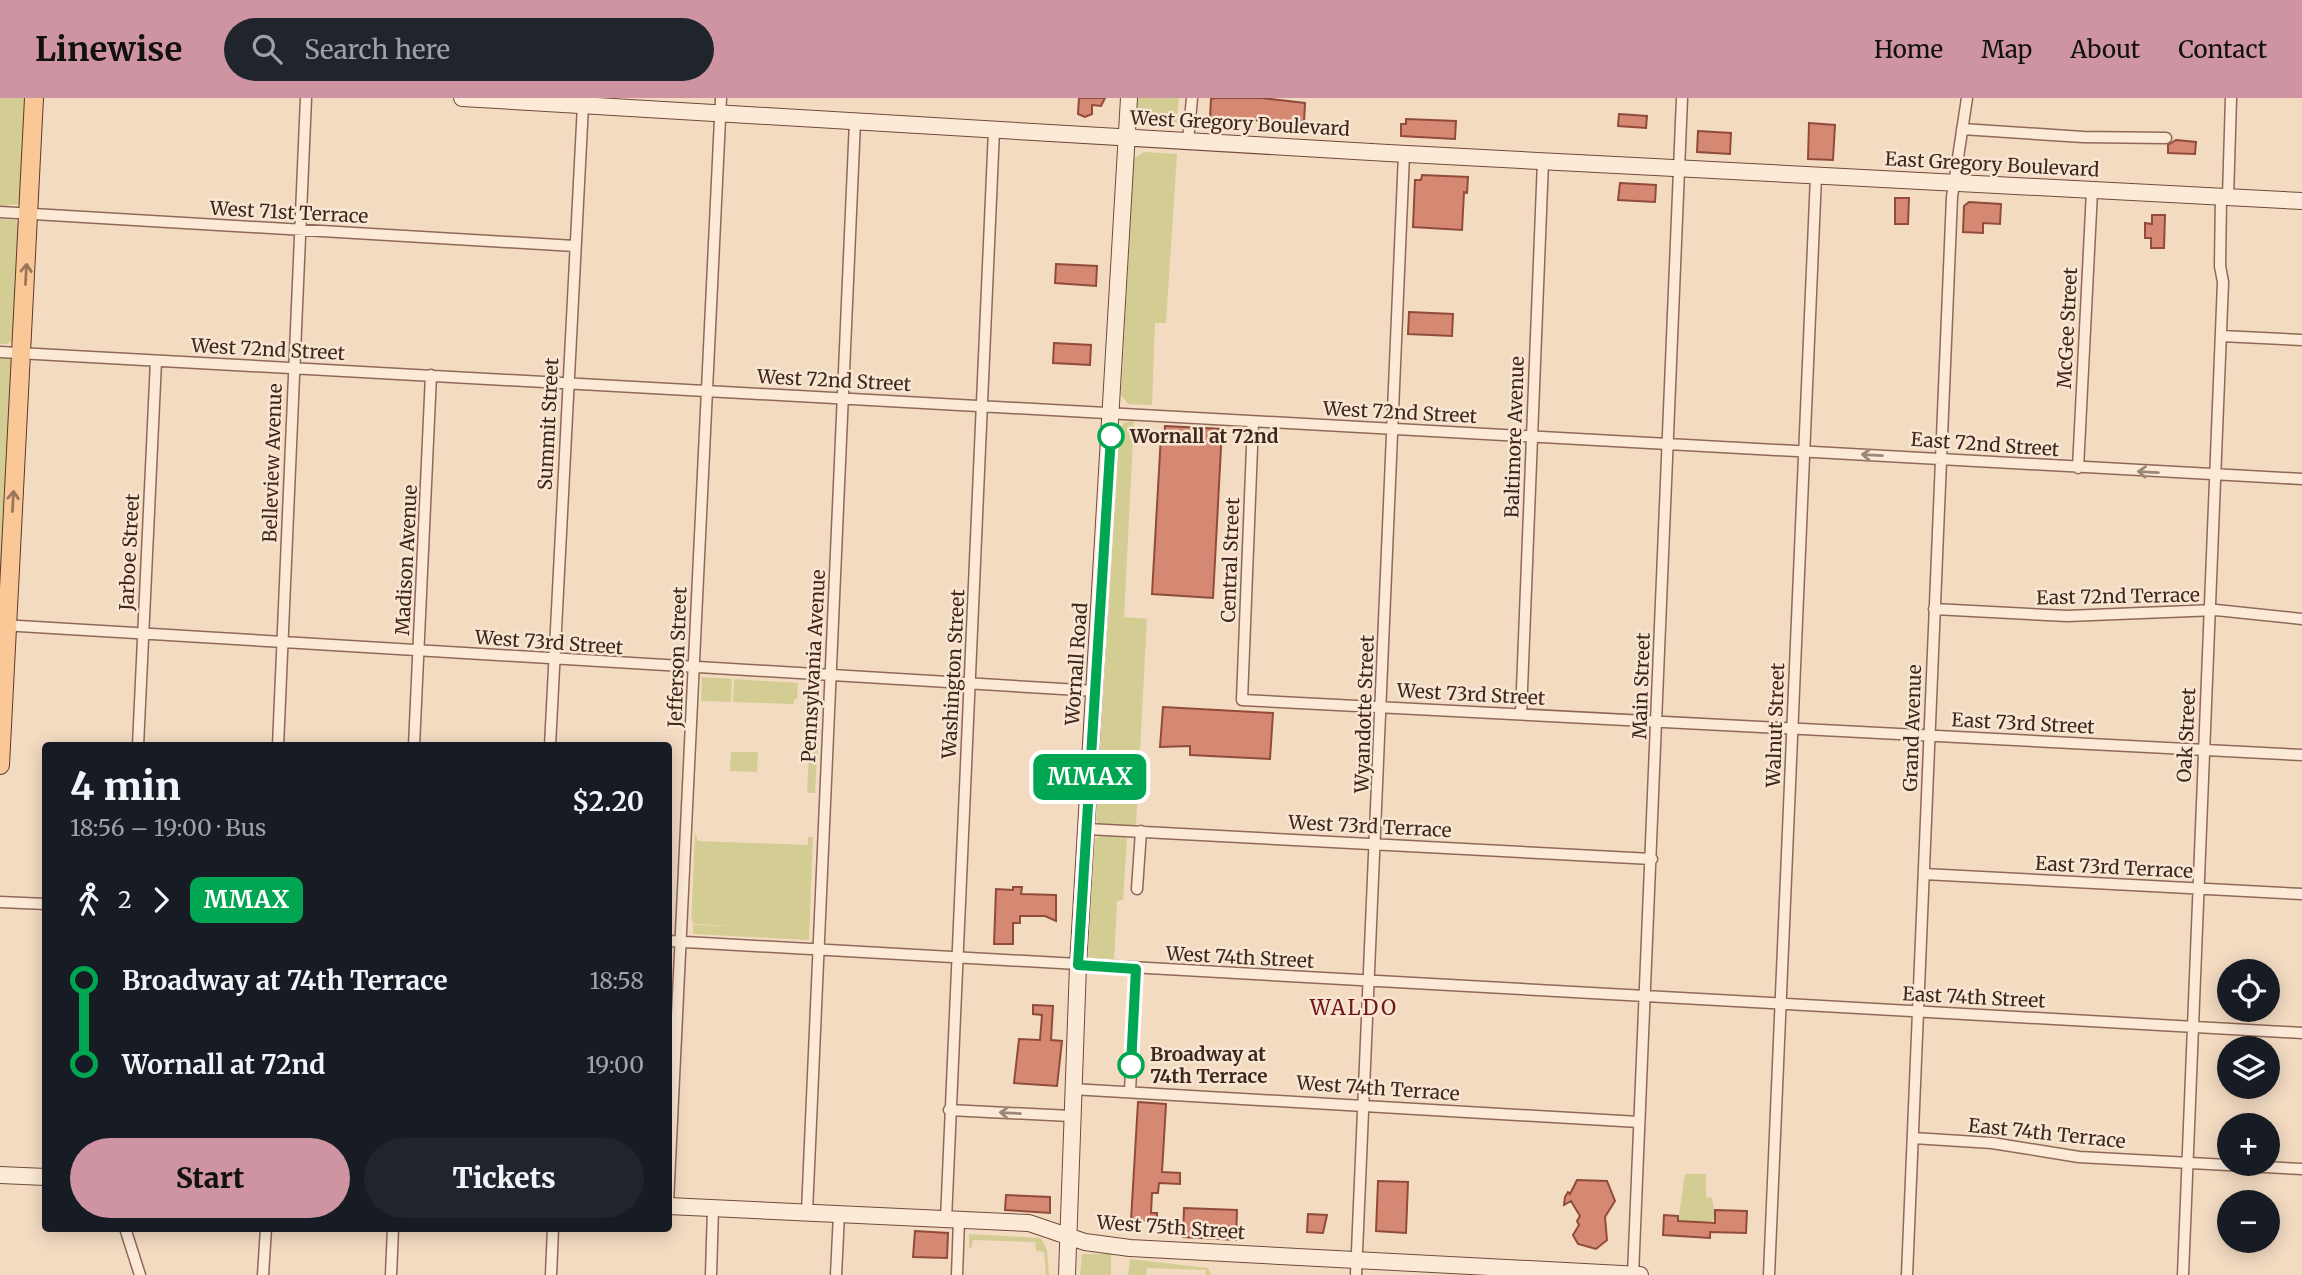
<!DOCTYPE html>
<meta charset="utf-8">
<style>
body{margin:0;font-family:Merriweather,serif;background:#20242c;color:#f1f3f6;height:100vh;display:flex;flex-direction:column;font-size:26px;white-space:nowrap}
*{box-sizing:border-box;margin:0}
p{font-size:23px;color:#9ea1a6}
.icon{flex:none;width:38px;height:38px;fill:none;stroke:currentColor;stroke-width:2;stroke-linecap:round;stroke-linejoin:round}
.map{position:relative;flex:1;overflow:hidden}
.details{position:absolute;left:42px;top:644px;width:630px;height:490px;display:flex;flex-direction:column;background:#171b24;border-radius:7px;box-shadow:0 4px 18px #0003}
.details>*{flex:none}
.badge{padding:0 14px;border-radius:10px;font-size:24px;line-height:46px}
.controls{position:absolute;left:2217px;top:861px;display:grid;gap:14px}
.controls a{display:grid;place-items:center;width:63px;height:63px;border-radius:50%;background:#171b24;box-shadow:0 4px 18px #0003;font-size:35px}
.map>.badge{position:absolute;translate:-50% -50%;box-shadow:0 0 0 4px #fff}
.legs{display:flex;align-items:center;gap:10px;height:77px;padding:0 28px;font-size:23px}
.legs p{margin-inline-start:auto}
.head{display:flex;align-items:center;justify-content:space-between;height:119px;padding:0 28px}
h1{font-size:38px;font-weight:800;line-height:52px}
.action{display:flex;gap:14px;margin-top:auto;padding:14px 28px}
.action a{flex:1;height:80px;border-radius:42px;background:#cf94a2;color:#111;font-size:28px;font-weight:800;line-height:80px;text-align:center}
.action a+a{background:#20242c;color:#f1f3f6}
ul{padding:0 28px;list-style:none}
li{display:flex;align-items:center;gap:24px;height:84px;font-size:26px}
li i{display:grid;place-items:center;width:10px;height:100%;margin:0 9px;background:currentColor}
li i::after{content:'';width:18px;height:18px;margin:-9px;border:5px solid;border-radius:50%;background:#171b24}
li p{margin-inline-start:auto}
li:first-child i{background:linear-gradient(#0000 50%,currentColor 0)}
li:last-child i{background:linear-gradient(currentColor 50%,#0000 0)}
header{display:flex;align-items:center;gap:42px;box-sizing:border-box;height:98px;padding:0 35px;background:#cf94a2;color:#111}
header strong{font-size:33px}
nav{display:flex;gap:38px;margin-inline-start:auto;font-size:24px}
.search{width:490px;height:63px;background:#20242c;display:flex;align-items:center;gap:18px;box-sizing:border-box;padding:0 24px;border-radius:38px;color:#9ea1a6;font-size:26px}
.map>svg:first-child{display:block}
.green{fill:#d3cd94}
.building{fill:#d58973;stroke:#914b3a;stroke-width:2}
.lines{fill:none;stroke-linecap:round;stroke-linejoin:round}
.street-casing{stroke:#8f6957;stroke-width:13}
.secondary-casing{stroke:#714a3a;stroke-width:18}
.primary-casing{stroke:#5d382b;stroke-width:20}
.street{stroke:#fce9d6;stroke-width:10}
.secondary{stroke:#fce9d6;stroke-width:16}
.primary{stroke:#fac796;stroke-width:18}
.oneway{stroke:#9c7659}
.oneway2{stroke:#9c8879}
.line-1-casing{stroke:#fff;stroke-width:16}
.line-1{stroke:#00a651;stroke-width:10}
.stop-1-dot{fill:#fff;stroke:#00a651;stroke-width:3.5}
.labels{text-anchor:middle;dominant-baseline:central;stroke-width:5;stroke-linejoin:round;paint-order:stroke}
.street-label{font-size:19px;fill:#3d261c;stroke:#f9e6d2}
.stop-label{font-size:19px;font-weight:bold;fill:#3d261c;stroke:#f9e6d2;text-anchor:start}
.neighbourhood-label{font-size:21px;letter-spacing:2px;fill:#6f1817;stroke:#f9e6d2}
</style>
<header>
<strong>Linewise</strong>
<div class="search"><svg class="icon" aria-label="search" viewBox="0 0 24 24"><circle cx="10" cy="10" r="6"/><path d="M15 15l6 6"/></svg>Search here</div>
<nav><a>Home</a><a>Map</a><a>About</a><a>Contact</a></nav>
</header>
<div class="map">
<svg width="2302" height="1177" viewBox="0 0 2302 1177">
<rect width="100%" height="100%" fill="#f3dbc2"/>
<path class="green" d="M0 0H26L20 106 0 108Z
M1137 0H1179L1176 28H1143L1137 25Z
M1144 54 1177 56 1166 225H1155L1152 307 1128 306 1121 297 1134 60Z
M0 121 15 122 19 126 14 241 8 246H0Z
M0 259 10 260 12 267 0 506Z
M1134 322 1124 519 1147 521 1136 728 1098 726 1096 721 1119 334 1124 325Z
M702 579 732 581 731 604 701 603Z
M734 581 798 585 797 601H794V606L733 604Z
M811 626H819L815 695H807L809 655 812 654Z
M731 654H758L757 674 730 673Z
M695 734 698 743 808 747V739H813L809 842 693 836V827L731 828 693 826 692 818 691 829Z
M1101 737 1127 740 1123 802 1117 803 1114 864 1092 863 1088 859 1094 742Z
M1685 1076H1706V1099L1712 1100 1715 1119 1711 1125 1678 1123Z
M969 1136 1041 1140 1047 1152 1049 1177H1046L1044 1154 1036 1153 1035 1144 973 1142 972 1149 969 1150Z
M1082 1156H1111V1177H1080Z
M1130 1161 1208 1170 1211 1177H1206V1172L1147 1170 1146 1177H1128Z"/>
<path class="building" d="M1079 0H1105L1101 8 1092 7V16L1085 19 1078 16Z
M1215 0H1262L1305 5 1304 25 1210 20 1211 1Z
M1619 16 1647 18 1646 30 1618 28Z
M1406 21 1456 23 1455 41 1401 38V26H1406Z
M1809 25 1835 27 1833 62 1808 61Z
M1698 33 1731 35 1730 56 1697 54Z
M2176 42 2196 44 2195 56 2168 55V47Z
M1422 77 1468 79 1467 95 1464 94 1462 132 1413 129 1415 82H1421Z
M1620 85 1656 87 1655 104 1618 102Z
M1895 100H1909L1908 126H1895Z
M1969 104 2001 106 2000 126 1983 125V135L1963 134 1964 108Z
M2152 117H2165L2164 150H2151V140H2145V125L2152 126Z
M1056 166 1097 168 1096 188 1055 185Z
M1409 214 1453 216 1452 238 1408 236Z
M1054 245 1091 247 1090 267 1053 265Z
M1165 328 1222 331 1213 500 1152 496 1161 337 1164 338Z
M1163 609 1273 615 1270 661 1190 657V648L1160 649Z
M1047 686 1076 688V702L1046 701Z
M1013 789H1022L1021 796 1056 797V823L1045 818H1020V825H1013V846H994L996 791 1013 792Z
M1033 907 1053 908 1051 942 1062 943 1057 988 1014 985 1019 941 1040 942 1042 917 1033 916Z
M1138 1004 1166 1006 1162 1074 1180 1075V1086L1159 1085 1158 1095H1152L1151 1115H1157V1123L1131 1122Z
M1577 1082 1607 1083 1615 1103 1605 1119 1607 1142 1596 1151 1578 1146 1573 1137 1579 1127 1577 1123 1580 1118 1571 1103 1564 1107 1565 1099 1568 1094 1570 1096Z
M1378 1083 1408 1084 1406 1135 1376 1133Z
M1006 1097 1050 1099V1115L1005 1112Z
M1184 1110 1237 1112 1236 1142 1183 1139Z
M1715 1112 1747 1113 1746 1135 1710 1134V1140L1663 1137 1664 1117 1678 1118V1123L1715 1125Z
M1308 1116 1327 1117 1323 1135 1307 1134Z
M915 1133 948 1135 947 1160 913 1159Z"/>
<g class="lines">
<g class="street-casing">
<path id="street" d="M1962 31 2083 39 2166 40
M1188 43 1192 0
M2228 99 2231 0
M0 114 575 148
M2221 238 2302 242
M0 254 2302 381
M1253 324 1242 602 2302 657
M2078 370 2092 93
M1934 511 2067 518 2216 512 2302 521
M2 527 1096 593
M1521 616 1543 63
M138 648 156 263
M278 648 306 0
M414 648 431 277
M550 648 583 7
M1087 731 1652 761
M1924 776 2302 796
M1137 791 1141 733
M0 804 46 806
M668 843 2302 935
M1072 991 1639 1024
M1130 993 1136 871
M949 1012 1071 1018
M1913 1040 1992 1045 2079 1059 2302 1071
M668 1105 721 0
M807 1114 855 23
M946 1122 994 32
M125 1130 140 1177
M263 1177 266 1130
M391 1177 393 1130
M551 1177 553 1130
M711 1177 713 1110
M836 1177 839 1116
M957 1177 959 1122
M1356 1177 1404 56
M1633 1177 1682 0
M1769 1177 1816 78
M1907 1177 1952 99 1967 0
M2183 1177 2223 184 2220 168 2221 99"/>
</g>
<g class="secondary-casing">
<path id="secondary" d="M462 0 1388 55 2302 103
M0 1077 46 1079
M668 1108 1029 1125 1085 1144 1130 1150 1640 1177
M1067 1177 1078 867 1129 0"/>
</g>
<g class="primary-casing">
<path id="primary" d="M0 667 34 0"/>
</g>
<use href="#street" class="street"/>
<use href="#secondary" class="secondary"/>
<use href="#primary" class="primary"/>
</g>
<defs><path id="oneway-shaft" d="M-6 0H5M1.5-3L5.5 0L1.5 3" fill="none" stroke-width="1.6" stroke-linecap="round" stroke-linejoin="round" transform="scale(1.75)"/></defs>
<g class="oneway">
<use href="#oneway-shaft" transform="translate(26 176) rotate(-87)"/>
<use href="#oneway-shaft" transform="translate(13 403) rotate(-87)"/>
</g>
<g class="oneway2">
<use href="#oneway-shaft" transform="translate(1872 357) rotate(-177)"/>
<use href="#oneway-shaft" transform="translate(2148 374) rotate(-177)"/>
<use href="#oneway-shaft" transform="translate(1010 1015) rotate(-177)"/>
</g>
<g class="lines">
<g class="line-1-casing">
<path id="line-1" d="M1111 338 1078 867 1136 871 1131 967"/>
</g>
<use href="#line-1" class="line-1"/>
</g>
<g class="stop-1-dot">
<circle cx="1111" cy="338" r="12"/>
<circle cx="1131" cy="967" r="12"/>
</g>
<g class="labels">
<g class="street-label">
<text transform="translate(1240 25) rotate(3)">West Gregory Boulevard</text>
<text transform="translate(1992 66) rotate(3)">East Gregory Boulevard</text>
<text transform="translate(289 114) rotate(3)">West 71st Terrace</text>
<text transform="translate(2067 230) rotate(-87)">McGee Street</text>
<text transform="translate(268 251) rotate(3)">West 72nd Street</text>
<text transform="translate(834 282) rotate(3)">West 72nd Street</text>
<text transform="translate(1400 314) rotate(3)">West 72nd Street</text>
<text transform="translate(548 326) rotate(-87)">Summit Street</text>
<text transform="translate(1514 339) rotate(-88)">Baltimore Avenue</text>
<text transform="translate(1985 346) rotate(4)">East 72nd Street</text>
<text transform="translate(272 365) rotate(-88)">Belleview Avenue</text>
<text transform="translate(129 454) rotate(-87)">Jarboe Street</text>
<text transform="translate(406 462) rotate(-87)">Madison Avenue</text>
<text transform="translate(1230 462) rotate(-88)">Central Street</text>
<text transform="translate(2118 498) rotate(-1)">East 72nd Terrace</text>
<text transform="translate(549 544) rotate(4)">West 73rd Street</text>
<text transform="translate(677 559) rotate(-88)">Jefferson Street</text>
<text transform="translate(1076 566) rotate(-86)">Wornall Road</text>
<text transform="translate(813 568) rotate(-87)">Pennsylvania Avenue</text>
<text transform="translate(953 576) rotate(-87)">Washington Street</text>
<text transform="translate(1641 588) rotate(-88)">Main Street</text>
<text transform="translate(1471 596) rotate(3)">West 73rd Street</text>
<text transform="translate(1364 616) rotate(-88)">Wyandotte Street</text>
<text transform="translate(2023 625) rotate(3)">East 73rd Street</text>
<text transform="translate(1775 627) rotate(-88)">Walnut Street</text>
<text transform="translate(1912 630) rotate(-88)">Grand Avenue</text>
<text transform="translate(2186 637) rotate(-87)">Oak Street</text>
<text transform="translate(1370 728) rotate(3)">West 73rd Terrace</text>
<text transform="translate(2114 769) rotate(3)">East 73rd Terrace</text>
<text transform="translate(1240 859) rotate(3)">West 74th Street</text>
<text transform="translate(1974 899) rotate(3)">East 74th Street</text>
<text transform="translate(1378 990) rotate(4)">West 74th Terrace</text>
<text transform="translate(2047 1035) rotate(6)">East 74th Terrace</text>
<text transform="translate(1171 1129) rotate(4)">West 75th Street</text>
</g>
<g class="stop-label">
<text x="1130" y="338">Wornall at 72nd</text>
<text x="1150" y="956">Broadway at<tspan x="1150" dy="22">74th Terrace</tspan></text>
</g>
<g class="neighbourhood-label">
<text x="1354" y="909">WALDO</text>
</g>
</g>
</svg>
<div class="controls">
<a><svg class="icon" aria-label="locate" viewBox="0 0 24 24"><circle cx="12" cy="12" r="6"/><path d="M12 2v4M12 18v4M2 12h4M18 12h4"/></svg></a>
<a><svg class="icon" aria-label="layers" viewBox="0 0 24 24"><path d="M12 4l9 5-9 5-9-5zM3 14l9 5 9-5"/></svg></a>
<a>+</a>
<a>−</a>
</div>
<b class="badge" style="left:1090px;top:679px;background:#00a651;color:#fff">MMAX</b>
<section class="details">
<div class="head"><div><h1>4 min</h1><p>18:56 – 19:00 · Bus</p></div><b>$2.20</b></div>
<div class="legs"><svg class="icon" aria-label="walk" viewBox="0 0 24 24"><circle cx="13" cy="4" r="2"/><path d="M13 8l-2 6 4 7M11 14l-3 7M7 12l3-4h3l4 4"/></svg>2<svg class="icon" aria-label="forward" viewBox="0 0 24 24"><path d="M9 5l7 7-7 7"/></svg><b class="badge" style="background:#00a651;color:#fff">MMAX</b></div>
<ul>
<li><i style="color:#00a651"></i><b>Broadway at 74th Terrace</b><p>18:58</p></li>
<li><i style="color:#00a651"></i><b>Wornall at 72nd</b><p>19:00</p></li>
</ul>
<div class="action"><a>Start</a><a>Tickets</a></div>
</section>
</div>
